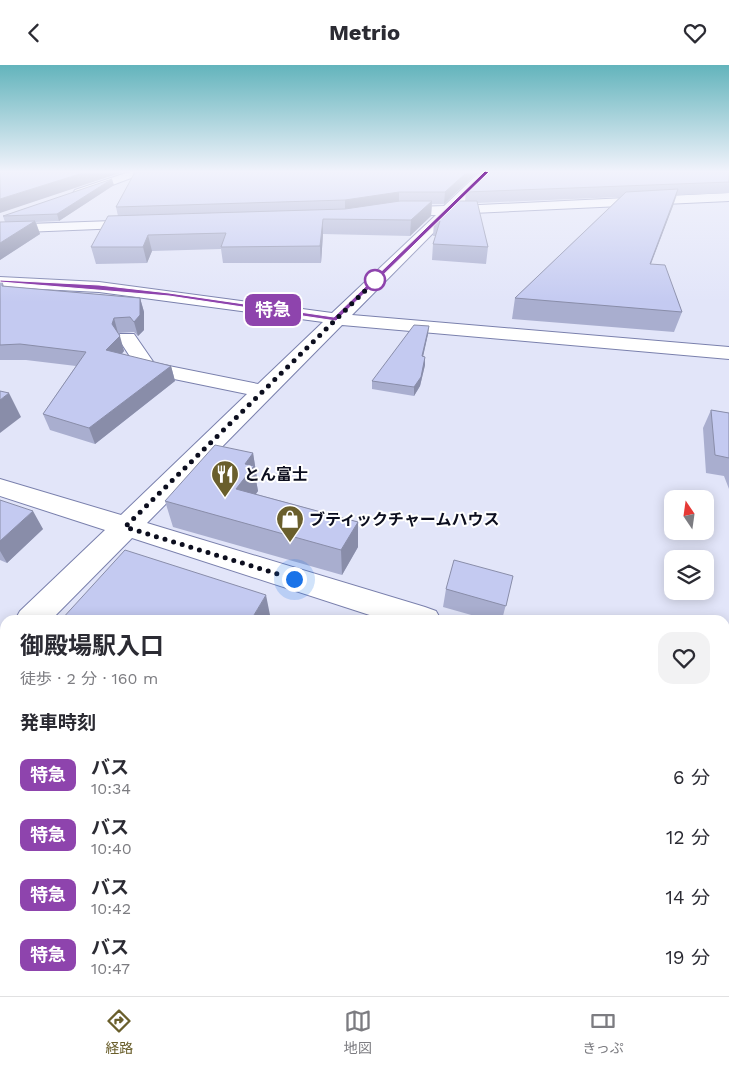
<!DOCTYPE html>
<html lang="ja">
<meta charset="utf-8">
<style>
body{margin:0;font-family:"Work Sans","Noto Sans JP",sans-serif;background:#f2f2f3;color:#2b2b33;height:100vh;display:flex;flex-direction:column;font-size:19px;white-space:nowrap}
*{box-sizing:border-box;margin:0}
p{font-size:16px;color:#7c7c81}
.icon{flex:none;width:28px;height:28px;fill:none;stroke:currentColor;stroke-width:2;stroke-linecap:round;stroke-linejoin:round}
.map{position:relative;flex:1;overflow:hidden}
.panel{position:absolute;left:0px;top:550px;width:730px;height:381px;display:flex;flex-direction:column;background:#fff;border-radius:15px 15px 0 0;box-shadow:0 2px 12px #0003}
.panel>*{flex:none}
.badge{padding:0 10px;border-radius:8px;font-size:18px;line-height:32px}
.needle{width:32px;rotate:347deg}
.controls{position:absolute;left:664px;top:425px;display:grid;gap:10px}
.controls a{display:grid;place-items:center;width:50px;height:50px;border-radius:10px;background:#fff;box-shadow:0 2px 12px #0003;font-size:25px}
.you{position:absolute;width:25px;height:25px;margin:-12px;border:4px solid #fff;border-radius:50%;background:#1a73e8;box-shadow:0 0 0 8px #1a73e833}
.map>.badge{position:absolute;translate:-50% -50%;box-shadow:0 0 0 2px #fff}
h2{padding:0 20px;font-size:19px;line-height:45px}
.round{display:grid;place-items:center;flex:none;width:52px;height:52px;border-radius:15px;background:#f2f2f3}
.summary{display:flex;align-items:center;justify-content:space-between;height:85px;padding:0 20px}
h1{font-size:24px;font-weight:700;line-height:38px}
ul{padding:0;list-style:none}
li{display:flex;align-items:center;gap:15px;height:60px;padding:0 20px}
li div{flex:1}
li b{display:block;font-size:19px}
li em{font-style:normal}
li .badge{min-width:55px;font-weight:700;text-align:center}
header{display:flex;justify-content:space-between;align-items:center;height:65px;padding:0 20px;background:#fff;font-size:22px;font-weight:700}
.tab-bar{display:flex;justify-content:space-around;align-items:center;height:70px;border-top:1px solid #e1e1e2;background:#fff;font-size:14px;color:#7c7c81}
.tab-bar a{display:grid;justify-items:center;gap:2px}
.tab-bar .current{color:#6a5f2c}
.map>svg:first-child{display:block}
.lines{fill:none;stroke-linecap:round;stroke-linejoin:round}
.stream{fill:#2e835e;fill-rule:evenodd}
.minor-casing{stroke:#7a80ad;stroke-width:2}
.minor{fill:#fff;fill-rule:evenodd}
.wall{fill:#a9aecf}
.shaded-wall{fill:#898da9}
.building{fill:#c4caf1;stroke:#898da9}
.line{fill:#8e44ad;stroke:#fff}
.walk{stroke:#0c0e1e;stroke-width:5;stroke-dasharray:0 9}
.stop-dot{fill:#fff;stroke:#8e44ad;stroke-width:2.5}
.labels{text-anchor:middle;dominant-baseline:central;stroke-width:4;stroke-linejoin:round;paint-order:stroke}
.poi-label{font-size:16px;font-weight:bold;fill:#0c0e1e;stroke:#fff;text-anchor:start}
</style>
<header><svg class="icon" aria-label="back" viewBox="0 0 24 24"><path d="M15 5l-7 7 7 7"/></svg>Metrio<svg class="icon" aria-label="heart" viewBox="0 0 24 24"><path d="M12 20l-8-8c-3-5 5-10 8-4 3-6 11-1 8 4z"/></svg></header>
<div class="map">
<svg width="729" height="931" viewBox="0 0 729 931">
<rect width="100%" height="100%" fill="#e2e5f9"/>
<g class="lines">
<path class="stream" d="M0 845 5 847V866L0 864Z
M125 926H151L153 931H127Z"/>
<g class="minor-casing">
<path id="minor" d="M129 107H147L83 131H75L73 128 75 125Z
M480 107H493L460 141 729 128V136L452 149 352 250 729 282V294L342 260 147 458 425 542 436 546 441 555H385L132 473 51 555H15L20 546 105 465 0 431V414L121 450 247 329 140 307 118 273 120 269H134L154 298 258 319 323 257 99 227 0 222V212L99 217 332 248 436 150H393L388 149 386 146 388 143 444 141Z
M141 155 148 159 146 162 0 168V160Z
M5 567V598L0 600V569Z
M725 633 729 634V666L725 665Z"/>
</g>
<use href="#minor" class="minor"/>
</g>
<path class="wall" d="M135 107H478L444 139H432L431 151 410 171 323 169 321 198H223L221 184 152 186 147 198 96 199 91 182 118 151 116 142Z
M729 107V128L677 130 651 199 682 247 674 267 512 254 515 233 620 132 477 138 488 182 486 199 432 195 433 179 436 171H433L434 156 465 136 466 127Z
M114 120 59 156 36 157 40 169 0 195V157H5L3 151Z
M0 216H2L4 221 140 233 144 247V265L138 271 134 267 118 268 124 286 122 289 171 301 175 316 95 379 50 365 43 349 76 301 26 295H0Z
M428 269 423 292 425 300 420 321 414 331 372 324V316Z
M711 345 729 348V424L724 411 706 408 703 363Z
M253 388 257 413 256 415 258 426 256 429 358 457V482L342 510 173 462 165 436Z
M0 435 43 464 7 498 0 495Z
M513 511 502 555H489L443 542 446 524Z
M187 926H490L501 931H196Z
M528 926H703V931H528Z"/>
<path class="shaded-wall" d="M86 107H123L0 148V134Z
M467 107H478L444 139 445 127Z
M112 114 114 120 59 156 57 149Z
M678 124 673 141 643 219 650 199Z
M399 127V139L345 147V135Z
M432 136 431 151 410 171 411 155Z
M323 154V169L321 198 320 181Z
M35 156 40 169 0 195V178Z
M148 170 152 186 147 198 143 182Z
M140 233 144 247V265L138 271 134 257Z
M114 253 118 268 116 274 112 259Z
M429 261 428 269 421 300 422 291Z
M120 271 124 286 111 300 106 285Z
M425 292V300L420 321 414 331V322Z
M171 301 175 316 95 379 89 363Z
M9 328 21 352 0 368V335Z
M253 388 257 413 256 415 258 426 241 449 236 424 245 399Z
M33 446 43 464 7 498 0 486V476Z
M358 457V482L342 510 341 485Z
M266 530 271 555H251Z
M0 907 5 910V912L0 909Z
M29 926H33L41 931H37Z"/>
<path class="building" d="M0 107H86L0 134Z
M135 107H467L445 127H399L345 135 116 142Z
M486 107H729V117L466 127Z
M112 114 57 149 3 151Z
M678 124 650 199 665 200 682 247 515 233 626 127Z
M400 136H432L411 155 323 154 320 181 221 182 226 168 148 170 143 182H91L108 151 345 144Z
M454 136H477L488 182 433 179 440 156H434Z
M35 156 0 178V157Z
M0 216H2V221L140 233V250L134 257 130 252 114 253 112 259 120 271 106 285 171 301 89 363 43 349 86 287 20 279 0 280Z
M414 260 429 261 422 291 425 292 421 312 414 322 372 316Z
M0 326 9 328 0 335Z
M711 345 729 348V393L715 390Z
M215 380 253 388 245 399 254 401 236 424 358 457 341 485 165 436Z
M0 435 33 446 0 476Z
M125 485 266 530 251 555H61Z
M454 495 513 511 506 541 446 524Z
M0 909 5 912V926H29L37 931H0Z
M199 926H490L501 931H207Z
M543 926H703V931H542Z"/>
<linearGradient id="sky" x2="0" y2="1"><stop stop-color="#63b4bc"/><stop offset="0.45" stop-color="#f2f3fc"/><stop offset="1" stop-color="#f2f3fc" stop-opacity="0"/></linearGradient>
<rect width="729" height="237" fill="url(#sky)"/>
<path class="line" d="M485 106 489 107 336 256 169 231 0 217V215L99 220 169 228 334 252Z"/>
<g class="lines">
<path class="walk" d="M294 514 125 462 378 213 375 215"/>
</g>
<defs>
<g id="restaurant-pin" transform="scale(1.4375)"><path d="M0 17L-7.5 6A9.5 9.5 0 1 1 7.5 6Z" fill="#6a5f2c" stroke="#fff"/><path d="M-5-6h1v4h1v-4h1v4h1v-4h1v5L-1.5 .5V6h-2V.5L-5-1ZM5-6V6H3V1.5H1.5Q1.5-4 5-6Z" fill="#fff"/></g>
<g id="shop-pin" transform="scale(1.4375)"><path d="M0 17L-7.5 6A9.5 9.5 0 1 1 7.5 6Z" fill="#6a5f2c" stroke="#fff"/><path d="M-5-2.5h2.3a2.7 3.5 0 0 1 5.4 0H5L5.5 6h-11ZM-1.5-2.5h3a1.5 2.3 0 0 0-3 0Z" fill="#fff"/></g>
</defs>
<g fill-rule="evenodd">
<use href="#restaurant-pin" x="225" y="409"/>
<use href="#shop-pin" x="290" y="454"/>
</g>
<circle class="stop-dot" cx="375" cy="215" r="10"/>
<g class="labels">
<g class="poi-label">
<text x="244" y="409">とん富士</text>
<text x="309" y="454">ブティックチャームハウス</text>
</g>
</g>
</svg>
<div class="controls">
<a><svg class="needle" viewBox="-14 -14 28 28"><path d="M0-13l5 13h-10z" fill="#e53935"/><path d="M0 13l5-13h-10z" fill="#7c7c81"/></svg></a>
<a><svg class="icon" aria-label="layers" viewBox="0 0 24 24"><path d="M12 4l9 5-9 5-9-5zM3 14l9 5 9-5"/></svg></a>
</div>
<div class="you" style="left:294px;top:514px"></div>
<b class="badge" style="left:273px;top:245px;background:#8e44ad;color:#fff">特急</b>
<section class="panel">
<div class="summary"><div><h1>御殿場駅入口</h1><p>徒歩 · 2 分 · 160 m</p></div><a class="round"><svg class="icon" aria-label="heart" viewBox="0 0 24 24"><path d="M12 20l-8-8c-3-5 5-10 8-4 3-6 11-1 8 4z"/></svg></a></div>
<h2>発車時刻</h2>
<ul>
<li><span class="badge" style="background:#8e44ad;color:#fff">特急</span><div><b>バス</b><p>10:34</p></div><em>6 分</em></li>
<li><span class="badge" style="background:#8e44ad;color:#fff">特急</span><div><b>バス</b><p>10:40</p></div><em>12 分</em></li>
<li><span class="badge" style="background:#8e44ad;color:#fff">特急</span><div><b>バス</b><p>10:42</p></div><em>14 分</em></li>
<li><span class="badge" style="background:#8e44ad;color:#fff">特急</span><div><b>バス</b><p>10:47</p></div><em>19 分</em></li>
</ul>
</section>
</div>
<nav class="tab-bar">
<a class="current"><svg class="icon" aria-label="directions" viewBox="0 0 24 24"><path d="M12 3l9 9-9 9-9-9zM9 14v-3h6M13 9l2 2-2 2"/></svg>経路</a>
<a><svg class="icon" aria-label="map" viewBox="0 0 24 24"><path d="M3 6l6-2 6 2 6-2v14l-6 2-6-2-6 2zM9 4v14M15 6v14"/></svg>地図</a>
<a><svg class="icon" aria-label="tickets" viewBox="0 0 24 24"><path d="M3 7h18v10H3zM15 7v10"/></svg>きっぷ</a>
</nav>
